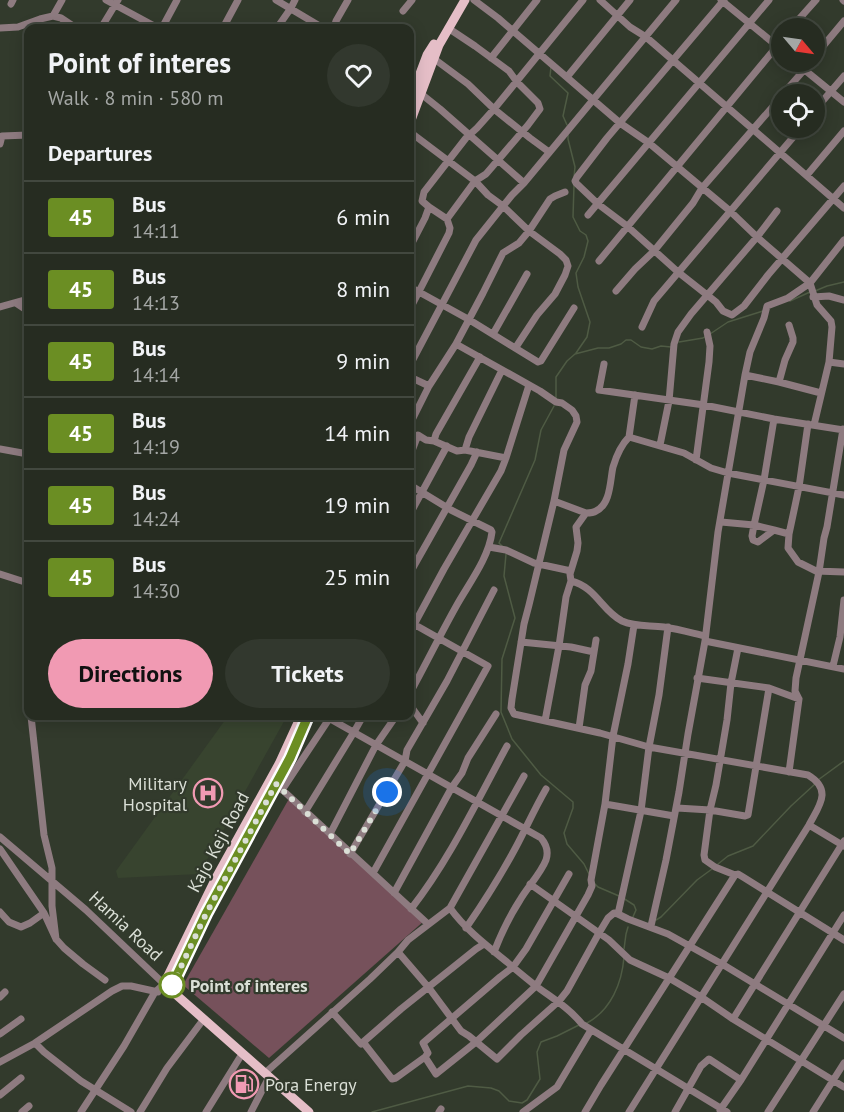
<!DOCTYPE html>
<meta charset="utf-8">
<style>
body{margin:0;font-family:"PT Sans",sans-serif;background:#32382e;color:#f1f3f6;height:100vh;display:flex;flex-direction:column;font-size:22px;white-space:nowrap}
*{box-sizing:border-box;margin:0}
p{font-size:20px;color:#a4a7a5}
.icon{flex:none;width:33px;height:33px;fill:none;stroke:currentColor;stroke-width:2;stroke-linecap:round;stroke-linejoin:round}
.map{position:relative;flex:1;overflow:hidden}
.sheet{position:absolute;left:24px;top:24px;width:390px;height:696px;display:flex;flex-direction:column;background:#262c21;border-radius:12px;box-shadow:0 3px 15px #0003,0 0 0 2px #42483f}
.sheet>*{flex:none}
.badge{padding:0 12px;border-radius:4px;font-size:21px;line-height:39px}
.needle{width:39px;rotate:119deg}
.fabs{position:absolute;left:771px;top:18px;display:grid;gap:12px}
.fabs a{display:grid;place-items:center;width:54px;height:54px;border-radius:50%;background:#262c21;box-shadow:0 3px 15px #0003,0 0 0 2px #42483f;font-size:30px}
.you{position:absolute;width:30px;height:30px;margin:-15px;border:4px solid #fff;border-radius:50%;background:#1a73e8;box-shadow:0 0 0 9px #1a73e833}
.map>.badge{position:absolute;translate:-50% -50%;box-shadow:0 0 0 3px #fff}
h2{padding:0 24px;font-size:22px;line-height:54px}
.round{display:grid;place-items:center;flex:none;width:63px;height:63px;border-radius:32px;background:#32382e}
.headline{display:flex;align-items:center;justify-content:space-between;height:102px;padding:0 24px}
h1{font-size:28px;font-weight:800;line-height:45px}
.cta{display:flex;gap:12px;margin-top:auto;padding:12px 24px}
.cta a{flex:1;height:69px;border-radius:36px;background:#f19ab3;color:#111;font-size:24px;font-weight:800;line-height:69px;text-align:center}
.cta a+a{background:#32382e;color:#f1f3f6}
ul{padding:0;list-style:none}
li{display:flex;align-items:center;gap:18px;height:72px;padding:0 24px;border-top:2px solid #42483f}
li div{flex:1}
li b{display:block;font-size:22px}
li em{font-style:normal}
li .badge{min-width:66px;font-weight:700;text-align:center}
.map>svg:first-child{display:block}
.built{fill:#38442f}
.green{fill:#76515b}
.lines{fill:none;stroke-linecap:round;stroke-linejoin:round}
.stream{stroke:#4f5b44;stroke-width:1.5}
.minor{stroke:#8e7b80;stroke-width:7}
.major{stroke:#e5bec7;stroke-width:9}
.line-casing{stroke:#fff;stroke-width:14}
.line{stroke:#6b8e23;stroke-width:9}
.walk{stroke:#dadfd6;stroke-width:6;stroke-dasharray:0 10.8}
.stop-dot{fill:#fff;stroke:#6b8e23;stroke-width:3}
.labels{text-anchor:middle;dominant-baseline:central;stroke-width:4.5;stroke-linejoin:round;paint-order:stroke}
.poi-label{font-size:18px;fill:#dadfd6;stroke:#323a2c;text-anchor:end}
.street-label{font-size:18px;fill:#dadfd6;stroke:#323a2c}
.stop-label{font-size:18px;font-weight:bold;fill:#dadfd6;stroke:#323a2c;text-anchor:start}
</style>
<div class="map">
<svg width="844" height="1112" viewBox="0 0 844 1112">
<rect width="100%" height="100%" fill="#323a2c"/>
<path class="built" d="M228 716H287L199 874 118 878 116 871Z"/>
<path class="green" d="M290 797 424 921 269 1058 183 985Z"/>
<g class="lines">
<path class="stream" d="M551 67 550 76 568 93 563 116 567 125
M568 135V139L575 167 574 177
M574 185 573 217 580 231 586 235 588 241 584 257 576 273 578 287 590 322 587 337 576 353
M815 291 827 286 844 282
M790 301 810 292
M710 334 728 322 763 311
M679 342 703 338 706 336
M556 398V377L567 361 575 354 598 348H609L621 344 626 340H631L641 347 652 349 661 346 671 347 672 346
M503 547 499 543 535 460 541 430 554 406
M506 554 504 576 515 618 502 659 501 712 512 739 541 775 573 802V808L564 833 567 844 584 864 589 874
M818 780 844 761
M718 864 728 856 753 846 791 806 815 784
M594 883 598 887 619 896
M623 898 634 905 636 910 632 919
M656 920 661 917 697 880 712 869
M624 949 626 934 628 927
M587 1023C611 1010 622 983 624 957
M372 1112 468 1086 491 1088 499 1091 509 1101 522 1103 527 1100 540 1079 537 1052 541 1042 557 1036 579 1025"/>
<path class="minor" d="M106 0 158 28
M276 0 323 28
M474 0 498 18 620 123 649 143 730 211 757 237 810 283 817 305 831 321 832 327 829 362 814 425
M600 0 630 27 646 37 844 208
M721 0 782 50
M724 0 607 138 577 177 575 181 576 183 598 204 627 226 678 272 716 302 723 311 732 315 744 306 768 275 844 186
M843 0 844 1
M11 4 13 0
M403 11 412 0
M53 16 62 0
M0 28 18 27 40 19 53 16 61 18 76 28
M101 28 118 0
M162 28 177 0
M223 28 238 0
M277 28 291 8 295 0
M334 28 336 21 348 0
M791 28 816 0
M814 57 844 21
M433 58 468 84 494 109 530 138 549 152
M491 58 537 0
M795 62 844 102
M567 77 630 0
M420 93 440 109 524 183
M783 94 811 62
M814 111 844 76
M410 132 475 181 488 195 503 206 529 231 560 254 566 260 568 266 565 275 555 294 537 315 516 347
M0 144 2 136 28 135
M807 175 844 131
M429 207 447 219
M588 215 769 0
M410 247 425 218 429 207 422 201 424 192 466 138 477 128 494 109 583 0
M599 261 782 40
M410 287 468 319 538 362 541 361 574 308
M616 291 635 269 654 251 693 203 702 188 782 96
M813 297 829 296 844 300
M16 303 28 311
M0 307 28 299
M410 309 449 233 450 228 447 219 475 181 486 174 528 125 540 109 538 103 517 82 509 71 475 46 448 28
M642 327 654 301 801 128
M493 334 527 274
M456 344 483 293 503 253 519 243 529 231 550 199 555 196 565 192
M829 362 844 364
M604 364 599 390 704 405 774 419 844 430
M410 365 476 240 512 195 524 183 676 0
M745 375 779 382 821 393
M410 377 429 386 456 344 540 391 556 402 562 403 572 410 576 416 577 422 564 450 554 501 586 513
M779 382 785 360 793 342V338L789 325
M774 419 764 480 754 525 774 530
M410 424 429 386
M808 424 799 487 789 534 788 548 798 562 816 571 844 572
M629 437 684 453 711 468 728 473 844 495
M434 441 436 434 480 357
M660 445 669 401 674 344 678 332 691 314 757 237 777 211
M0 449 28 454
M465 450 469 437 502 370
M410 456 418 435 426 440 434 441 457 451 465 450 506 458
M696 460 709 362 710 346 707 332
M410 485 451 510 491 530 492 532C489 557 470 582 458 603 441 633 426 664 410 693
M554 501 529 605 524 624 512 699 511 708 514 714 600 733 649 747 808 775C833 790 819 806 809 825L629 1112
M410 514 447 446
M721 522 754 525 752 536 753 540 758 542 774 530 789 534
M489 547 506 550 534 563 571 571
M410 573 471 465 477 452
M0 574 28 583
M571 581C596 587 602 611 622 621 635 627 650 625 664 627 678 629 692 633 705 636
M410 632 444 569 501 471 506 458 529 385
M705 641 844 669
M521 642 571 647 594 652
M833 666 840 637 844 600
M697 678 769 688 799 699
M410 705 423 723
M31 716 44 835 52 868V906L56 939
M325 716 541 838C546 844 549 851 546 860 541 873 527 888 520 900 509 917 501 934 494 952
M545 721 559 646 566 597 571 581 570 574 577 551 578 543 576 527 586 513C590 513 593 513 596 511 611 504 610 480 613 467 616 457 622 444 629 437L635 395
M579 728 585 685 591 671 596 640
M789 772 799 699 795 691 796 678 819 572 824 538 827 527 843 429
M276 784 428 924
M282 790 331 716
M605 804 674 816
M677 808 710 810 745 816 748 815 769 688
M305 812 354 732 363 716
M809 825 844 846
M330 834 376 745 396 716
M0 837 86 910 164 984 155 992 124 1046 81 1112
M0 849 44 913 56 939 64 948 83 964 105 980
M350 854 405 761 407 750 447 681 494 590
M373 873 488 666 410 622
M569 874 526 949 513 967 500 977 423 1043 428 1053 425 1057 436 1074 476 1042 536 986 588 895 592 886 591 880 605 804 613 736 628 664 634 625
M735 875 715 867 705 860 704 855 710 810 716 785 727 720 731 683 738 648
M530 884 609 940 630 960 669 978 701 997 733 1019 844 1087
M394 893 452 787 462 773 468 758 496 714
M450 908C466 930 486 945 507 962 516 970 526 978 536 986 552 998 569 1008 582 1024L727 1112
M411 909C450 859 477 801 507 746
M0 912 9 922 21 927 30 923 44 913
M618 914 641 811 649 747 659 695 668 627
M651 926 666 860 679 792 688 734 705 641 718 532 745 375 750 352 764 318 767 306 788 298 810 283 844 240
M466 928C484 902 501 875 516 847 526 828 535 808 546 789
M398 952 429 988 461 1031 469 1036 497 1059 521 1035 559 1001 567 991 599 933 608 918 614 913 618 914 628 919 668 934 722 964 844 1038
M0 997 5 992
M332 1012 361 1044 401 1009 476 949 484 944
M733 1019 844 841
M0 1034 21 1019
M363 1042 392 1079 396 1078 425 1057
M35 1043 44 1052 81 1081 131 1112
M0 1062 35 1043 112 991 122 986H131L158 992
M265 1073 370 979 398 952 408 940 450 908 524 776
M0 1095 21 1078
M720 1110 741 1080 844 915
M22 1112 29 1106
M140 1112 167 1068 203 1020
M206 1112 242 1054
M251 1112 269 1077
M439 1112 441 1109
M523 1112 557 1087 591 1030
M585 1112 601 1085 735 875 738 874 743 877 844 940
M675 1112 701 1066 709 1059 741 1080
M768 1112 844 994
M813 1112 844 1063"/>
<path class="major" d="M410 100 427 55 434 44
M410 123 439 45 465 0
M301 716 279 764 216 878 164 984 309 1112
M170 990 206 914 290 758 308 716"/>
</g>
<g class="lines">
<g class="line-casing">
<path id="line" d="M170 990 206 914 290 758 308 716"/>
</g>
<use href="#line" class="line"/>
<path class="walk" d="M172 985 170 990 206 914 276 784 350 854 387 792"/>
</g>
<defs>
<g id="hospital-ring" transform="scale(1.5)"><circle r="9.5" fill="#323a2c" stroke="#f19ab3" stroke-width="1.5"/><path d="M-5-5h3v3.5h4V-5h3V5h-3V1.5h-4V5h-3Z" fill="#f19ab3"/></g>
<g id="fuel-ring" transform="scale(1.5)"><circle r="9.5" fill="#323a2c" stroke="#f19ab3" stroke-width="1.5"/><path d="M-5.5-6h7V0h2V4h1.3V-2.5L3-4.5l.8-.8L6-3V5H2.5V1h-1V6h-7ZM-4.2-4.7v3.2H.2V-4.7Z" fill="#f19ab3"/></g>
</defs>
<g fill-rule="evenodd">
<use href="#hospital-ring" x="208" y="793"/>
<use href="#fuel-ring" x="244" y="1084"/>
</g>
<circle class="stop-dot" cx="172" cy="985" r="12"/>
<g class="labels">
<g class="poi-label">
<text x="187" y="783">Military<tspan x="187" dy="21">Hospital</tspan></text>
<text x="265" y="1084" text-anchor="start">Pora Energy</text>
</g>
<g class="street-label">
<text transform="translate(218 842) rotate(-62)">Kajo Keji Road</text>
<text transform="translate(126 926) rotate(43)">Hamia Road</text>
</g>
<g class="stop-label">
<text x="190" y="985">Point of interes</text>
</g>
</g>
</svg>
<div class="fabs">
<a><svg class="needle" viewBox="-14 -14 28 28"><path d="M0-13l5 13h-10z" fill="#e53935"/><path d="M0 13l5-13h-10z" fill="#a4a7a5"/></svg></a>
<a><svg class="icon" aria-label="locate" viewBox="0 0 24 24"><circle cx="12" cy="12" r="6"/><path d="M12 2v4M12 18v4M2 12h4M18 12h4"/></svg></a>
</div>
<div class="you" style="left:387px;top:792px"></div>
<section class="sheet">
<div class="headline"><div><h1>Point of interes</h1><p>Walk · 8 min · 580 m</p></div><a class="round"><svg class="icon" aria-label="heart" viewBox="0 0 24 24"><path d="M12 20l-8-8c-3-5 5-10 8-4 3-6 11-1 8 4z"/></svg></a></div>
<h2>Departures</h2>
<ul>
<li><span class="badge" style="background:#6b8e23;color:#fff">45</span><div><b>Bus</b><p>14:11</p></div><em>6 min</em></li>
<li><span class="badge" style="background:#6b8e23;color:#fff">45</span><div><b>Bus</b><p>14:13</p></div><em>8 min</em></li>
<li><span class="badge" style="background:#6b8e23;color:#fff">45</span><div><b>Bus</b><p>14:14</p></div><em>9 min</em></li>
<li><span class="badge" style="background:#6b8e23;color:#fff">45</span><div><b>Bus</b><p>14:19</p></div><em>14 min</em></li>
<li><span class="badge" style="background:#6b8e23;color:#fff">45</span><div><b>Bus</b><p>14:24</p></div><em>19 min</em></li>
<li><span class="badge" style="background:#6b8e23;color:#fff">45</span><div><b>Bus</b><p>14:30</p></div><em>25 min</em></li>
</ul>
<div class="cta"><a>Directions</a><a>Tickets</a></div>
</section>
</div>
